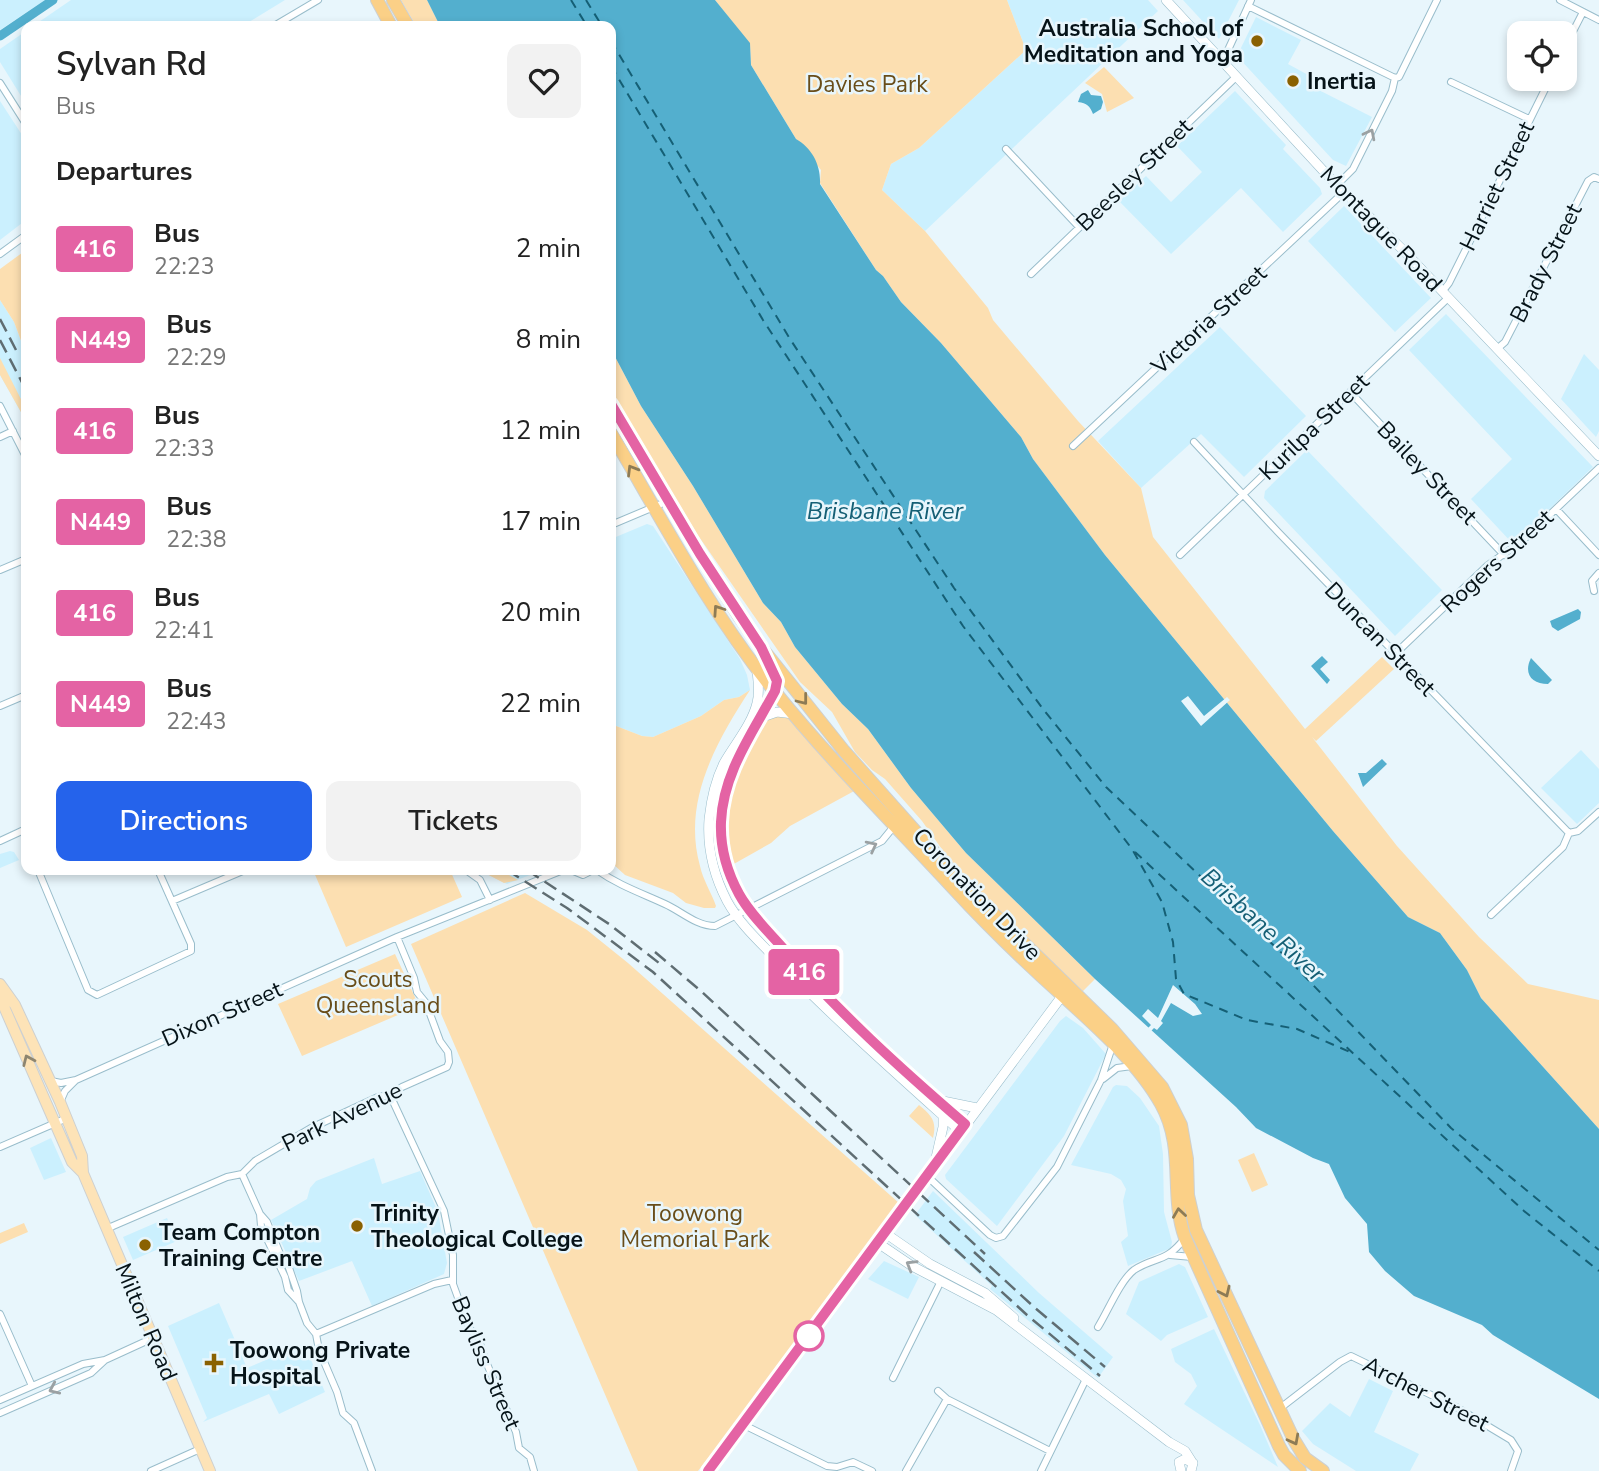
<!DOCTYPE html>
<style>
body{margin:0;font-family:"Nunito Sans",sans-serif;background:#f2f2f2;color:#222;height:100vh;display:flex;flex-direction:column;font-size:26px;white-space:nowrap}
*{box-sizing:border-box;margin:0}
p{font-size:23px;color:#767676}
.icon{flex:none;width:38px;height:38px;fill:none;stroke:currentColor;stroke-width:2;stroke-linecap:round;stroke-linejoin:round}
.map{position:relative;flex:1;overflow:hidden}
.panel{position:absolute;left:21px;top:21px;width:595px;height:854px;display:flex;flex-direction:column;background:#fff;border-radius:14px;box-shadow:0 4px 10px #0003}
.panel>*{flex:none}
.badge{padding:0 14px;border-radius:5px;font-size:24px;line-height:46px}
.controls{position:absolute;left:1507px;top:21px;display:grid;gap:14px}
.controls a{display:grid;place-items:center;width:70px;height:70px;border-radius:14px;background:#fff;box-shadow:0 4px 10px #0003;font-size:35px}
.map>.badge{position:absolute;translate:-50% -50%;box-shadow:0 0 0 4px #fff}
h2{padding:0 35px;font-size:26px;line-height:63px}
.round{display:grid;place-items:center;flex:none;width:74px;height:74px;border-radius:14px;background:#f2f2f2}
.overview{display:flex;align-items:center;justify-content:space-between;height:119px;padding:0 35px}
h1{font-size:33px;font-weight:600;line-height:52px}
.button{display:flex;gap:14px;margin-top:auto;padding:14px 35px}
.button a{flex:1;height:80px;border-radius:14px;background:#2563eb;color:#fff;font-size:28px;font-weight:600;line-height:80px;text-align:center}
.button a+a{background:#f2f2f2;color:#222}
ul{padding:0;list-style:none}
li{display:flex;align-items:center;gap:21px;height:91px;padding:0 35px}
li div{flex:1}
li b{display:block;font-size:26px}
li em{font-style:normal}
li .badge{min-width:77px;font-weight:700;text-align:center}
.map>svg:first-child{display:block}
.built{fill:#cbf0fe}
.green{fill:#fcdfb1}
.water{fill:#53afce}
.pier{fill:#e8f6fc}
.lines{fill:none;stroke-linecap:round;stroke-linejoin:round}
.canal{stroke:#53afce;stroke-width:9}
.ferry{stroke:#155f75;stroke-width:2;stroke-dasharray:9 7;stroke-linecap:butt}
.street-casing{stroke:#99bdcb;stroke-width:8}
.secondary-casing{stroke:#99bdcb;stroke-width:10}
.primary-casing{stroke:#cdd0d1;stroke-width:12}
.highway-casing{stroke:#cdd0d1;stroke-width:14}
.street{stroke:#fff;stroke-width:6}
.secondary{stroke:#fff;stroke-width:9}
.primary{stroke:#fde3b7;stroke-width:10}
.highway{stroke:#fbd087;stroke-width:12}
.rail{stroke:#5f6d72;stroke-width:2.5;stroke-dasharray:14 7;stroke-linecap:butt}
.oneway{stroke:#9ba1a3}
.oneway2{stroke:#8d7b55}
.oneway3{stroke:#8e856f}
.line-casing{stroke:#fff;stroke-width:16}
.line{stroke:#e463a4;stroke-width:10}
.poi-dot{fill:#8a6101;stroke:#e8f6fc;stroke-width:2.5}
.stop-dot{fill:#fff;stroke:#e463a4;stroke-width:3.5}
.labels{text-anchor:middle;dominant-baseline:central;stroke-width:5;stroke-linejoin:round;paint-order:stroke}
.poi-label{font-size:23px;font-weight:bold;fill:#061318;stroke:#e8f6fc;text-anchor:start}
.park-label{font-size:23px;fill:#694d19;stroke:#e8f6fc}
.street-label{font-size:23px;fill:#061318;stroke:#e8f6fc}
.water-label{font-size:24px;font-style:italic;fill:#155f75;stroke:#e8f6fc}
</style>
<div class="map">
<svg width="1599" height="1471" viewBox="0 0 1599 1471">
<rect width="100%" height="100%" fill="#e8f6fc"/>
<path class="built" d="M0 0H45L0 30Z
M71 0H285L249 22 221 26H33Z
M1007 0H1148L1158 11 925 231 882 190 891 164 919 148 1026 50Z
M1183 0H1239L1219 39Z
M1256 17 1301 40 1288 64 1310 76 1307 84 1372 117 1346 166 1333 160 1237 56Z
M26 31V104L0 62V49Z
M1235 91 1286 145 1283 149 1320 188 1322 194 1283 232 1241 188 1171 254 1119 201 1146 176 1171 202 1202 172 1177 146Z
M0 101 26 141V220L0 240Z
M1344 206 1431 298 1395 332 1308 241Z
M0 300 14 322 26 354V421L0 375Z
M1446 314 1593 467 1513 544 1471 499 1512 459 1409 350Z
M1220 327 1306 416 1244 477 1201 434 1141 488 1098 441Z
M1584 354 1599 370V431L1596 437 1561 399Z
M1307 450 1442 590 1395 636 1264 498 1265 491Z
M647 524 653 526 740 659 747 675 750 690 739 697 724 700 701 716 653 737 642 736 611 724V539Z
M1581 750 1599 769V803L1577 824 1541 788Z
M10 851 14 852 19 860 0 868V854Z
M479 870H543L507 884Z
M1066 1016 1083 1028 1106 1054 1064 1136 997 1226 946 1179 945 1175 1060 1021Z
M1116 1085 1127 1086 1140 1098 1159 1126 1163 1154 1164 1212 1172 1242 1171 1248 1128 1266 1121 1242 1128 1236 1123 1201 1126 1189 1121 1180 1111 1174 1071 1165 1113 1087Z
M51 1138 66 1172 44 1180 30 1148Z
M374 1158 382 1184 420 1171 438 1212 447 1263 444 1274 372 1306 352 1261 299 1281 271 1220 307 1199 310 1188 316 1181Z
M933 1191 1039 1293 1113 1357 1098 1378 990 1289 992 1286 915 1215Z
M167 1218 177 1241 133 1260 123 1237Z
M884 1261 919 1277 908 1299 868 1279Z
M1179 1264 1185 1267 1208 1317 1167 1335 1161 1341 1126 1314 1139 1282Z
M219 1303 247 1368 304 1344 325 1392 279 1414 269 1394 203 1422 207 1418 168 1326Z
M1214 1329 1260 1425 1278 1467 1184 1404 1197 1386 1191 1374 1175 1362 1171 1349Z
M1369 1379 1393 1391 1374 1432 1419 1454 1410 1471H1356L1313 1444 1302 1431 1330 1403 1350 1417Z"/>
<path class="green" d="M401 0H427L440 26H416Z
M715 0H1007L1026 50 919 148 891 164 882 190 925 231 988 308 993 320 1078 421 1141 488 1153 537 1305 729 1382 657 1394 669 1316 741 1312 737 1397 846 1479 937 1528 984 1599 1000V1129L1481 998 1467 970 1440 933 1408 917 1333 831 1105 555 1033 459 1021 437 941 343 901 302 883 276 876 270 820 183 821 170 796 139 751 65 750 44Z
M1104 67 1134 98 1107 112 1102 94 1085 83Z
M26 250V354L14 322 0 300V269Z
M611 349 641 406 693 486 763 603 781 622 795 647 842 704 868 729 911 788 966 853 1095 979 1082 992 958 872 922 821 885 779 872 770 855 752 832 712 800 682 697 534 611 391Z
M0 358 26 409V421L0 375Z
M750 690C716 742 682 802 700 866 703 880 711 892 716 906L715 908H704L686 903 673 893 625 875 613 864 611 849V724L642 736 653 737 701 716 724 700 739 697Z
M777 715 788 717 856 790 790 826 771 843 732 865C720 807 736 774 763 724L770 718Z
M313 870H450L462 897 346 947Z
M479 870H500L518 880 504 883Z
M525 893 587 930 628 963 899 1203 865 1247 854 1266 779 1366 698 1471H638L411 944Z
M395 954 419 1006 302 1056 278 1004Z
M919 1105C932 1116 937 1121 933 1138L909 1116Z
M1254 1153 1268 1185 1252 1192 1238 1160Z
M24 1223 28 1232 0 1244V1233Z"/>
<path class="water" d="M427 0H715L750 43 751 65 796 139C812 148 821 165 820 184L876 270 883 276 901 302 941 343 1021 437 1033 459 1105 555 1333 831 1408 917 1440 933 1467 970 1481 998 1599 1129V1399L1493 1335 1482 1325 1414 1296 1385 1271 1369 1252 1367 1224 1345 1198 1329 1164 1313 1158 1256 1128 1236 1107 1095 979 966 853 911 788 868 729 842 704 795 647 781 622 763 603 693 486 641 406 611 349V26H440Z
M1088 90 1091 95 1101 96 1103 102 1101 109 1093 114C1090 106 1087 103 1078 102L1081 94Z
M1578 609 1581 612 1580 619 1558 631 1552 627 1550 621Z
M1322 656 1328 662 1320 669 1330 680 1327 684 1311 666Z
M1531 658 1552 680 1548 684C1532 684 1523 674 1531 658Z
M1382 759 1387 764 1363 787 1358 773H1366Z"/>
<path class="pier" d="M1188 696 1204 716 1227 697 1230 700 1201 726 1181 701Z
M1173 985 1195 1004 1202 1014 1193 1016 1171 1003 1161 1021 1163 1023 1157 1030 1154 1028 1149 1033 1146 1030 1151 1025 1142 1016 1148 1009 1158 1018Z"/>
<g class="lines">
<path class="canal" d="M0 36 53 0"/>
<path class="ferry" d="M571 0 587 26
M586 0 602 26
M611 41 790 339 954 588 1043 709 1106 787 1286 957 1451 1128 1599 1250
M611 66 763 320 963 626 1132 849 1162 902 1173 942 1176 979 1184 994 1247 1020 1297 1029 1350 1052
M1135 852 1524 1211 1599 1271"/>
<g class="street-casing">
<path id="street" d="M1560 0 1599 20
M1248 6 1395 78
M274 26 318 0
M1564 49 1583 12
M1219 57 1228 50 1251 0
M1451 82 1529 119
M0 83 26 124
M1006 149 1079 227
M1337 185 1353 169 1392 91 1395 78 1399 77 1437 0
M0 254 26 235
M1031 274 1237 76
M1442 292 1449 283 1467 247 1550 79
M1497 349 1505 342 1588 181 1594 177 1599 179
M1350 392 1504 555
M0 406 26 457
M0 437 13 431
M1194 442 1278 532 1569 833
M1073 446 1344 192
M1556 509 1599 555
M611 525 668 501
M1180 555 1448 298
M0 570 26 559
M1594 591 1592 581 1599 573
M1395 654 1488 565 1521 542 1599 468
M0 706 26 695
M0 841 26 829
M38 870 88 990 97 995 191 951V944L158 870
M466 870 480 880 490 900
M571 870 583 875 593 870
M597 870C618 885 641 893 665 904 681 911 696 926 715 926L882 841 895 825
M172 901 245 870
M1491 915 1563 847 1569 833 1578 831 1599 812
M1103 1079 1117 1068 1132 1066
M51 1081 61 1083 76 1080 397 937 563 870
M390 1095 444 1211 453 1255V1284L469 1328 478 1337 484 1357 516 1432 519 1448 530 1457 534 1471
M61 1100 65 1091 75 1081
M0 1147 67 1118
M242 1174 260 1214 261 1226 285 1277 288 1290 299 1302
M927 1176 990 1235 996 1238 1003 1236 1057 1167 1101 1080 1113 1044
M260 1214 267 1222 280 1254 288 1265 297 1291 299 1302 307 1323 316 1334 319 1350 337 1392 343 1413 354 1423 372 1471
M106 1229 227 1177 242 1174 255 1161 311 1128 378 1097 390 1095 402 1087 447 1067 449 1062 448 1052 440 1041 426 1003 417 992 414 978 397 937
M1170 1255 1192 1257
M0 1314 32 1386
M1098 1327C1108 1311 1120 1281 1134 1270 1155 1256 1165 1264 1185 1238
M316 1334 434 1284 452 1280
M893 1378 941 1281
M938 1391 947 1399 1050 1451
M0 1400 83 1364 105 1360 153 1338
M1279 1409 1340 1362 1351 1356 1456 1407 1511 1440 1518 1451 1511 1471
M0 1413 91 1373 105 1360
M744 1425 827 1466 837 1467 853 1462 872 1471
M151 1471 200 1449
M906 1471 947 1399
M1041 1471 1086 1379"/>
</g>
<g class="secondary-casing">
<path id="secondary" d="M1166 0 1329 177 1405 252 1599 456
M769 663 777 681 776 687 738 757 726 789 722 811 721 836 731 878 749 909 833 1004 965 1124
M757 671C758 681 760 692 757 703 752 724 735 744 724 763 716 779 711 801 709 819 707 847 714 876 727 901 740 925 763 945 782 965 839 1023 900 1077 960 1131
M760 718 777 712 794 714
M938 1100 977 1108
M935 1162 943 1127V1116
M885 1233 930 1264 985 1293 1014 1318
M878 1243 912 1266 996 1310 1169 1442 1185 1451 1192 1462
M708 1471 1065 992
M1181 1471 1179 1462 1185 1459 1193 1463 1191 1471"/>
</g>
<g class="primary-casing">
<path id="primary" d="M0 984 15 1005 60 1102 82 1156 83 1173 210 1471
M1 988 5 1009 72 1162 83 1173"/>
</g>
<g class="highway-casing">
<path id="highway" d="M377 0 391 26
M393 0 408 26
M611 404 700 554 739 616 761 647 844 751 957 878 1112 1029 1162 1087 1181 1125 1187 1159 1188 1195 1196 1230 1294 1440 1305 1458 1323 1471
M611 433C662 520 711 613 775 692 830 760 893 823 953 888 987 925 1024 961 1062 995 1096 1026 1139 1064 1161 1104 1186 1149 1169 1193 1185 1238L1279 1446 1284 1455 1300 1471"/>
</g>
<use href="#street" class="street"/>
<use href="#secondary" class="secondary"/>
<use href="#primary" class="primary"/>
<use href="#highway" class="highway"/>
<path class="rail" d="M0 319 16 350
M0 340 26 390
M507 870 567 908 653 972 1027 1315 1100 1376
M527 870 609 924 659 963
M655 952 702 992 985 1254
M974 1252 1034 1307 1105 1367"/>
</g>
<defs><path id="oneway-chevron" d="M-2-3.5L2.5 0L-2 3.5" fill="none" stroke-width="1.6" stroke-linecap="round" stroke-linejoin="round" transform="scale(1.75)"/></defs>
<g class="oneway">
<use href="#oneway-chevron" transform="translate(1370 134) rotate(-63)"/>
<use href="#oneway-chevron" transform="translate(872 846) rotate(-27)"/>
<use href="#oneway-chevron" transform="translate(911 1265) rotate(-149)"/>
<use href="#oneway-chevron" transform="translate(54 1389) rotate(156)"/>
</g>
<g class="oneway2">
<use href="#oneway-chevron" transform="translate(632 470) rotate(-121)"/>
<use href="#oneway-chevron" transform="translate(718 610) rotate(-124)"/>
<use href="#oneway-chevron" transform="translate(803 700) rotate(52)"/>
<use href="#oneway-chevron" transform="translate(1179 1213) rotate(-98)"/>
<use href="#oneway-chevron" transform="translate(1225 1292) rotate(65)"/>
<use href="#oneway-chevron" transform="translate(1294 1440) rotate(62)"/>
</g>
<use class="oneway3" href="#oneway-chevron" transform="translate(28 1060) rotate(-114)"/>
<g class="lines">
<g class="line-casing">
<path id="line" d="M611 404 700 554 761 647 777 681 775 691C752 734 723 773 721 822 720 847 727 872 739 894 750 914 767 930 782 947 838 1012 901 1069 965 1124L708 1471"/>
</g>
<use href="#line" class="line"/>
</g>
<g class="poi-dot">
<circle cx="1257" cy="41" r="7"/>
<circle cx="1293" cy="81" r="7"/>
<circle cx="357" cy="1226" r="7"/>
<circle cx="145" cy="1245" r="7"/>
<path d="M210.5 1352.5h7v7h7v7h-7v7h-7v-7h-7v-7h7z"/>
</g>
<circle class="stop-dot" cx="809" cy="1336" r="14"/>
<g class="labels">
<g class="poi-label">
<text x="1243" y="28" text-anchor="end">Australia School of<tspan x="1243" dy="26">Meditation and Yoga</tspan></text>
<text x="1307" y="81">Inertia</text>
<text x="371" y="1213">Trinity<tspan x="371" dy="26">Theological College</tspan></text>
<text x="159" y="1232">Team Compton<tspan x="159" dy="26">Training Centre</tspan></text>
<text x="230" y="1350">Toowong Private<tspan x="230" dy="26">Hospital</tspan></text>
</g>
<g class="park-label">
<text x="867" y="84">Davies Park</text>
<text x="378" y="979">Scouts<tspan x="378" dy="26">Queensland</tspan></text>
<text x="695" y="1213">Toowong<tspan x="695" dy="26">Memorial Park</tspan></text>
</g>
<g class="street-label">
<text transform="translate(1134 175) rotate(-44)">Beesley Street</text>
<text transform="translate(1497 186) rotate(-64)">Harriet Street</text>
<text transform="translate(1381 229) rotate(46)">Montague Road</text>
<text transform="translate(1546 263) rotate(-63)">Brady Street</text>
<text transform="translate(1209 320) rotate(-43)">Victoria Street</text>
<text transform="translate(1314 427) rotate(-44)">Kurilpa Street</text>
<text transform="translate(1427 473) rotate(46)">Bailey Street</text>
<text transform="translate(1497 561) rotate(-42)">Rogers Street</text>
<text transform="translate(1380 639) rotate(46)">Duncan Street</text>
<text transform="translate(977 894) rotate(46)">Coronation Drive</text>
<text transform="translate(222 1014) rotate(-24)">Dixon Street</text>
<text transform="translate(342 1117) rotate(-26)">Park Avenue</text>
<text transform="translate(146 1322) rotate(67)">Milton Road</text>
<text transform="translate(486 1363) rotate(67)">Bayliss Street</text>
<text transform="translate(1426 1394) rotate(27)">Archer Street</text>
</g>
<g class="water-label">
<text x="885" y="511">Brisbane River</text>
<text transform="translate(1263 925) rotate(42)">Brisbane River</text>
</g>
</g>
</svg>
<div class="controls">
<a><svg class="icon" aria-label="locate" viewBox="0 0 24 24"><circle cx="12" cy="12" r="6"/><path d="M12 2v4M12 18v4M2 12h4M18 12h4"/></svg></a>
</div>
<b class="badge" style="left:804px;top:972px;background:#e463a4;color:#fff">416</b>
<section class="panel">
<div class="overview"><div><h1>Sylvan Rd</h1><p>Bus</p></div><a class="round"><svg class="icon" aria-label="heart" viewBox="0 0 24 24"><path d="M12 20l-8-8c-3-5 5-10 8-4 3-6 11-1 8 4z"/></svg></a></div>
<h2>Departures</h2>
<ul>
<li><span class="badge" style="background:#e463a4;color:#fff">416</span><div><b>Bus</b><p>22:23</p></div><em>2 min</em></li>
<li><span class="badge" style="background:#e463a4;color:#fff">N449</span><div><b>Bus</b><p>22:29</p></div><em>8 min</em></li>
<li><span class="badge" style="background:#e463a4;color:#fff">416</span><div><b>Bus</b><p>22:33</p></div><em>12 min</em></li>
<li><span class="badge" style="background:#e463a4;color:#fff">N449</span><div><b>Bus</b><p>22:38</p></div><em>17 min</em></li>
<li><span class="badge" style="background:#e463a4;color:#fff">416</span><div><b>Bus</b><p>22:41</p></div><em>20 min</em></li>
<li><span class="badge" style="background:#e463a4;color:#fff">N449</span><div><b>Bus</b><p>22:43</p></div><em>22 min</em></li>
</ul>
<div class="button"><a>Directions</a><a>Tickets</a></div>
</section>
</div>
